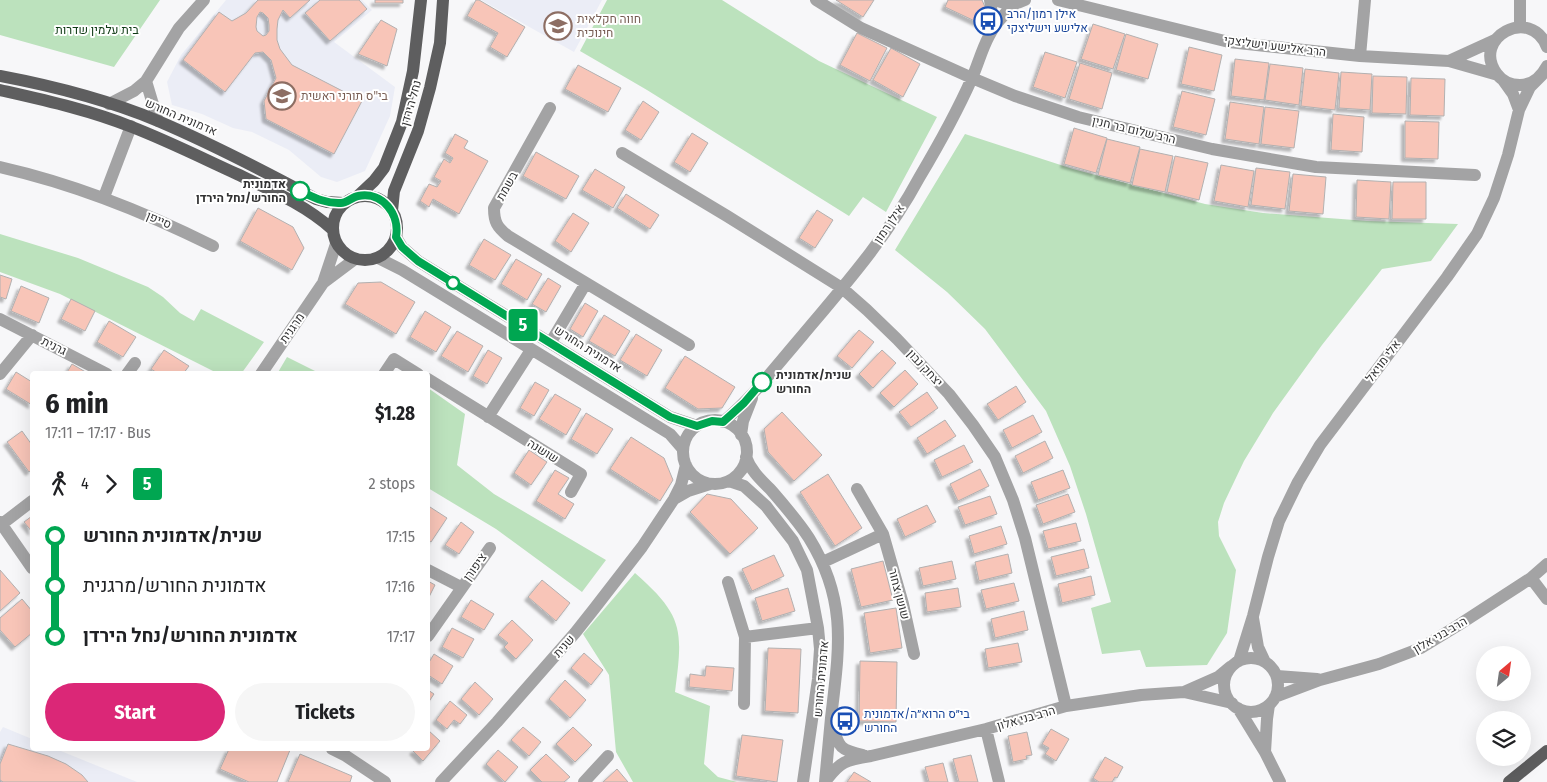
<!DOCTYPE html>
<meta charset="utf-8">
<style>
body{margin:0;font-family:"Fira Sans Condensed",Heebo,sans-serif;background:#f6f6f6;color:#202124;height:100vh;display:flex;flex-direction:column;font-size:19px;white-space:nowrap}
*{box-sizing:border-box;margin:0}
p{font-size:16px;color:#757577}
.icon{flex:none;width:28px;height:28px;fill:none;stroke:currentColor;stroke-width:2;stroke-linecap:round;stroke-linejoin:round}
.map{position:relative;flex:1;overflow:hidden}
.details{position:absolute;left:30px;top:371px;width:400px;height:380px;display:flex;flex-direction:column;background:#fff;border-radius:5px;box-shadow:0 5px 20px #0002}
.details>*{flex:none}
.badge{padding:0 10px;border-radius:4px;font-size:18px;line-height:32px}
.needle{width:32px;rotate:29deg}
.controls{position:absolute;left:1476px;top:646px;display:grid;gap:10px}
.controls a{display:grid;place-items:center;width:55px;height:55px;border-radius:50%;background:#fff;box-shadow:0 5px 20px #0002;font-size:25px}
.map>.badge{position:absolute;translate:-50% -50%;box-shadow:0 0 0 2px #fff}
.legs{display:flex;align-items:center;gap:8px;height:55px;padding:0 15px;font-size:16px}
.legs p{margin-inline-start:auto}
.overview{display:flex;align-items:center;justify-content:space-between;height:85px;padding:0 15px}
h1{font-size:28px;font-weight:700;line-height:38px}
.cta{display:flex;gap:10px;margin-top:auto;padding:10px 15px}
.cta a{flex:1;height:58px;border-radius:30px;background:#db2777;color:#fff;font-size:20px;font-weight:700;line-height:58px;text-align:center}
.cta a+a{background:#f6f6f6;color:#202124}
ul{padding:0 15px;list-style:none}
li{display:flex;align-items:center;gap:18px;height:50px;font-size:19px}
li i{display:grid;place-items:center;width:8px;height:100%;margin:0 6px;background:currentColor}
li i::after{content:'';width:12px;height:12px;margin:-6px;border:4px solid;border-radius:50%;background:#fff}
li p{margin-inline-start:auto}
li:first-child i{background:linear-gradient(#0000 50%,currentColor 0)}
li:last-child i{background:linear-gradient(currentColor 50%,#0000 0)}
.map>svg:first-child{display:block}
.built{fill:#ebedf6}
.green{fill:#bce2bd}
.building{fill:#f8c5b8;stroke:#b2b0b0;fill-rule:evenodd;filter:url(#shadow)}
.lines{fill:none;stroke-linecap:round;stroke-linejoin:round}
.minor{stroke:#a3a3a4;stroke-width:12}
.major{stroke:#5e5e5f;stroke-width:12}
.line-1-casing{stroke:#fff;stroke-width:11}
.line-1{stroke:#00a651;stroke-width:8}
.stop-1-dot{fill:#fff;stroke:#00a651;stroke-width:2.5}
.labels{text-anchor:middle;dominant-baseline:central;stroke-width:4;stroke-linejoin:round;paint-order:stroke}
.transit-label{font-size:12px;fill:#164399;stroke:#fff;text-anchor:start}
.education-label{font-size:12px;fill:#785e54;stroke:#fff;text-anchor:start}
.park-label{font-size:12px;fill:#0e3a14;stroke:#fff}
.street-label{font-size:12px;fill:#323233;stroke:#fff}
.stop-label{font-size:12px;font-weight:bold;fill:#323233;stroke:#fff;text-anchor:end}
</style>
<div class="map">
<svg width="1547" height="782" viewBox="0 0 1547 782">
<defs>
<filter id="shadow"><feDropShadow dx="-3.5" dy="3.5" stdDeviation="1" flood-color="#0004"/></filter>
</defs>
<rect width="100%" height="100%" fill="#f7f7f9"/>
<path class="built" d="M226 0H362L372 10 334 42 395 87 390 116 365 171 337 182 321 177 289 150 252 132 233 128 202 114 172 105 167 82 181 55Z
M481 0H602L574 52Z
M3 727 32 739V749H56L137 782H0V732Z"/>
<path class="green" d="M0 0H160L114 67 0 35Z
M607 0H722L819 61 937 117 886 212 863 197 849 216 647 90 580 51Z
M965 134 1073 169 1205 204 1263 213 1367 221 1458 224 1431 261 1382 269 1322 345 1273 413 1244 461 1224 503 1218 522 1219 536 1236 570 1227 633 1207 665 1146 667 1140 650 1102 654 1091 608 1111 602 1086 514 1070 466 1046 411 985 329 947 292 895 250Z
M0 234 78 258 148 287 163 297 180 313 194 321 201 309 264 342 241 374H219L60 294 0 272Z
M287 357 321 374H277Z
M428 388 465 414 457 465 494 494 606 560 582 592 496 529 428 488Z
M635 573C684 616 683 630 675 692L710 706 704 764 718 777 737 782H633L616 752 609 675 583 634Z"/>
<path class="building" d="M258 0H310L290 18 283 10 278 20 277 29V40L280 49 292 65 362 101 334 154 266 119 264 101 276 78 271 60 263 52 255 53 225 92 183 60 219 12 232 21 246 13ZM260 12 263 13 268 18 269 25V31L266 35 263 36 257 31 256 27 257 17Z
M320 0H359L367 9 330 41 305 13Z
M375 0H403V3H375Z
M476 0H479L525 27 507 57 490 47 498 33 467 16Z
M836 0H874L863 17Z
M948 0H982L985 7 979 23 945 7Z
M381 20 397 29 387 66 358 54Z
M1093 24 1125 34 1113 69 1081 59Z
M857 33 887 48 870 81 840 65Z
M1126 34 1158 44 1148 79 1116 70Z
M1189 47 1222 55 1214 91 1181 84Z
M891 48 920 64 903 97 873 80Z
M1045 52 1077 62 1065 98 1033 87Z
M1235 59 1269 63 1264 100 1231 96Z
M1080 63 1112 73 1102 109 1069 99Z
M1270 64 1303 68 1299 105 1265 100Z
M578 65 621 88 608 112 565 89Z
M1305 69 1339 73 1335 110 1301 106Z
M1341 72 1372 74 1370 110 1339 108Z
M1373 76 1407 77 1406 114 1372 113Z
M1411 78 1445 79 1444 116 1410 115Z
M1182 91 1215 99 1206 135 1173 127Z
M643 101 659 112 641 140 625 130Z
M1230 102 1264 107 1259 144 1225 139Z
M1265 107 1299 111 1294 148 1261 144Z
M1333 114 1364 117 1362 152 1331 150Z
M1405 121 1439 122 1438 159 1405 158Z
M1074 128 1107 138 1096 173 1064 164Z
M692 133 708 143 690 172 674 162Z
M455 134 468 141 464 148 488 161 459 214 433 199 429 207 420 201 429 184 437 187 441 181 434 177 444 159 450 163 453 158 445 153Z
M1107 139 1140 147 1130 183 1098 175Z
M1140 149 1173 156 1165 192 1132 185Z
M536 152 579 176 566 199 523 176Z
M1175 156 1208 163 1199 200 1167 192Z
M1221 165 1254 171 1248 207 1214 201Z
M1256 168 1290 172 1285 209 1251 205Z
M595 169 625 187 613 208 582 190Z
M1293 174 1326 177 1323 214 1289 211Z
M1357 180 1391 182 1389 219 1356 217Z
M1393 182H1426V219H1392Z
M626 194 659 215 650 229 617 208Z
M258 208 293 227 304 248 292 270 240 241Z
M817 210 833 220 815 248 799 238Z
M573 213 589 223 571 252 555 241Z
M484 239 511 255 495 280 469 265Z
M516 259 542 274 527 300 501 284Z
M0 275 12 279 6 299 0 297Z
M548 278 561 286 546 312 532 304Z
M381 282 415 302 396 334 345 304 358 283Z
M21 286 49 298 39 323 11 311Z
M71 299 95 311 85 331 61 319Z
M585 303 598 311 583 337 570 329Z
M425 311 451 327 436 352 410 337Z
M604 315 630 331 615 356 589 341Z
M109 321 136 337 123 357 97 342Z
M859 330 874 342 852 368 837 356Z
M457 331 483 346 468 372 441 356Z
M636 334 662 350 647 376 620 360Z
M164 350 189 366 183 374H159L151 369Z
M488 350 502 358 487 384 473 376Z
M882 350 896 363 873 388 859 374Z
M685 356 735 387 722 408 698 409 665 388Z
M72 364 89 374H66Z
M905 370 918 384 894 407 880 393Z
M16 372 32 382V405L6 389Z
M535 382 549 390 534 416 520 408Z
M1016 386 1026 402 998 420 987 404Z
M927 392 938 408 911 427 899 412Z
M555 394 581 409 566 435 539 419Z
M782 412 822 455 794 481 768 452 764 429Z
M586 413 613 429 597 454 571 439Z
M1033 415 1042 432 1012 448 1003 430Z
M945 420 956 436 927 454 917 438Z
M22 431 32 445V470L29 472 7 442Z
M631 437 664 458 673 480 660 501 610 469Z
M1045 441 1053 458 1023 473 1015 456Z
M964 445 973 462 942 477 934 460Z
M529 450 547 462 531 485 514 473Z
M980 469 989 486 958 501 950 484Z
M555 470 569 478 558 494 574 504 565 519 536 501Z
M1063 470 1070 488 1038 500 1031 482Z
M828 474 862 528 835 546 800 492Z
M707 494 731 499 758 528 730 554 690 512Z
M1068 494 1075 512 1043 524 1036 505Z
M990 496 997 514 965 525 958 507Z
M927 505 936 522 905 537 897 519Z
M430 507 447 518 431 542 428 540V511Z
M32 516V532L24 522Z
M461 522 474 532 459 554 445 545Z
M1076 523 1081 541 1048 549 1043 531Z
M1001 526 1007 544 974 554 969 536Z
M1084 549 1089 568 1056 576 1051 557Z
M1008 554 1012 573 979 581 975 562Z
M774 555 784 576 752 591 742 569Z
M883 561 893 600 861 607 851 569Z
M952 561 956 579 923 586 919 568Z
M0 570 20 593 0 611Z
M1091 576 1095 595 1062 603 1058 584Z
M542 580 570 603 556 621 528 597Z
M428 581 435 585 428 599Z
M1014 583 1019 601 986 609 981 590Z
M788 588 795 611 762 621 755 598Z
M958 588 961 607 927 612 925 593Z
M22 599 32 611V633L15 647 0 630V618Z
M471 600 494 614 484 630 461 617Z
M896 608 902 648 870 653 864 613Z
M1024 611 1028 630 995 638 991 619Z
M512 620 533 640 516 659 504 647 508 643 498 635Z
M452 628 474 639 463 658 442 647Z
M1018 643 1022 662 988 668 985 649Z
M768 648 801 649 798 713 765 711Z
M584 653 603 670 591 685 571 668Z
M434 654 453 666 442 684 428 675V664Z
M860 661 897 662 896 722 859 721Z
M706 666 734 668 732 691 689 687 690 674 705 676Z
M565 680 586 700 570 718 549 699Z
M475 682 493 699 479 715 461 699Z
M428 690 434 694 428 703Z
M450 701 467 715 460 724 454 720 447 729 436 720Z
M523 727 541 742 529 756 511 740Z
M573 727 592 745 575 762 556 744Z
M1051 729 1069 739 1056 761 1045 754 1049 748 1042 744Z
M428 730 440 741 423 761 413 751 415 749H428Z
M1027 732 1032 755 1026 756 1027 759 1013 762 1008 736Z
M742 735 783 740 777 782 736 776Z
M8 744 48 756 66 764 82 775 88 782H3L0 780V764Z
M229 749H288L290 750 277 782H249L220 769Z
M498 750 518 767 505 782 486 764Z
M300 754 352 776 350 782H288Z
M546 754 570 777 564 782H542L530 770Z
M971 755 978 782H959L953 759Z
M1105 757 1123 767 1117 778 1115 777 1112 782H1099L1093 778Z
M943 763 948 782H929L925 767Z
M617 769 628 782H603Z
M854 772 871 782H847Z"/>
<g class="lines">
<path class="minor" d="M816 0 861 28 972 78 1015 96 1078 117 1212 149 1316 167 1475 175
M996 0C1006 5 1015 5 1025 0
M1058 0 1229 42 1360 56 1449 61 1498 75
M1520 27V0
M989 33 992 14 990 0
M1547 47C1531 5 1470 38 1497 74 1502 81 1511 85 1520 85 1533 85 1541 77 1547 66
M1360 56 1365 0
M1449 61 1495 40
M1503 80 1513 94 1519 110
M146 81 158 121
M109 104 134 91 146 81 179 28 204 0
M550 108 494 208C494 222 497 227 508 236L689 345
M622 153 727 216 842 288 867 310 897 339 949 394 973 425 995 457 1013 500 1025 538 1066 706
M0 167C75 184 145 212 213 246
M104 197 131 126
M396 237 402 247 418 261 670 417 697 426
M378 258 402 270 670 434 683 449
M323 283 355 259
M0 319 107 374
M551 342 586 283
M0 374 32 335
M127 374 135 363
M261 374 323 283 336 244
M384 374 394 359 418 374
M428 379 581 474 571 492
M488 417 531 350
M683 452a32 32 0 1 1 64 0a32 32 0 1 1-64 0Z
M723 422C753 397 777 365 802 336 844 286 888 236 919 178 938 146 957 112 972 78 978 64 982 49 989 36 995 23 1005 13 1015 4
M741 435 743 421 752 398
M746 457C751 471 761 480 771 490 784 505 798 521 809 538 848 601 839 649 831 718 829 739 827 761 825 782
M729 481 744 486 766 506 793 541 807 570 818 628 820 649 818 679 803 782
M857 489 883 534 903 604 914 654
M674 499 688 491 710 484
M0 522 32 568
M2 524 32 501
M823 562 883 534
M428 570 461 587
M1531 578 1547 599
M728 582 745 637 744 704
M1253 618 1258 647 1265 662
M428 636 490 548
M745 637 818 628
M1224 685a27 27 0 1 1 54 0a27 27 0 1 1-54 0Z
M1239 661 1253 616 1268 557 1279 521 1298 482 1320 445 1447 277 1477 234 1494 198 1508 155 1519 110 1530 87 1542 75
M1277 676 1317 679
M1184 692 1218 677 1230 667
M1275 697 1320 680 1379 664 1421 648 1457 626 1531 578 1547 564
M1238 708 1265 752 1280 782
M833 725C838 748 841 750 863 755
M986 729 999 782
M332 749 346 756 385 782
M1265 752 1267 719 1269 705
M441 782 497 722 575 633 594 609 642 547 674 499 681 485 686 465
M584 782 608 756
M825 782C840 761 846 760 871 756L986 729 1066 706 1141 695 1184 692 1232 703"/>
<path class="major" d="M0 76C53 86 108 100 158 121 212 144 264 171 316 199L327 202 343 203
M0 90C44 100 90 110 132 127 168 141 202 158 237 174 270 190 304 204 332 229
M333 228a32 32 0 1 1 64 0a32 32 0 1 1-64 0Z
M358 196 374 181 384 168 402 122 413 71 421 0
M392 211 394 191 418 131 430 88 440 43 443 0
M1509 782 1547 751"/>
</g>
<g class="lines">
<g class="line-1-casing">
<path id="line-1" d="M300 191C313 197 326 204 341 203 347 203 352 197 358 196 383 191 400 215 396 237L402 247 418 261 670 417 697 426 712 421 723 422 744 403 762 382"/>
</g>
<use href="#line-1" class="line-1"/>
</g>
<defs>
<g id="bus-ring" transform="scale(1.4375)"><circle r="9.5" fill="#fff" stroke="#1a4fb4" stroke-width="1.5"/><path d="M-5-6H5V4H4V6H2V4H-2V6H-4V4H-5ZM-3.5-4V0h7V-4ZM-3.5 1.2v1.5H-2V1.2ZM2 1.2v1.5H3.5V1.2Z" fill="#1a4fb4"/></g>
<g id="school-ring" transform="scale(1.4375)"><circle r="9.5" fill="#fff" stroke="#8d6e63" stroke-width="1.5"/><path d="M0-5L7-2L0 1L-7-2ZM-4 1L0 2.5L4 1V4Q0 6-4 4Z" fill="#8d6e63"/></g>
</defs>
<g fill-rule="evenodd">
<use href="#bus-ring" x="988" y="21"/>
<use href="#school-ring" x="558" y="26"/>
<use href="#school-ring" x="282" y="96"/>
<use href="#bus-ring" x="845" y="721"/>
</g>
<g class="stop-1-dot">
<circle cx="300" cy="191" r="9"/>
<circle cx="453" cy="283" r="6"/>
<circle cx="762" cy="382" r="9"/>
</g>
<g class="labels">
<g class="transit-label">
<text x="1007" y="14">אילן רמון/הרב<tspan x="1007" dy="14">אלישע וישליצקי</tspan></text>
<text x="864" y="714">בי״ס הרוא״ה/אדמונית<tspan x="864" dy="14">החורש</tspan></text>
</g>
<g class="education-label">
<text x="577" y="19">חווה חקלאית<tspan x="577" dy="14">חינוכית</tspan></text>
<text x="301" y="96">בי"ס תורני ראשית</text>
</g>
<g class="park-label">
<text x="97" y="30">בית עלמין שדרות</text>
</g>
<g class="street-label">
<text transform="translate(1275 46) rotate(7)">הרב אלישע וישליצקי</text>
<text transform="translate(411 103) rotate(-74)">נחל הירדן</text>
<text transform="translate(181 117) rotate(23)">אדמונית החורש</text>
<text transform="translate(1134 130) rotate(13)">הרב שלום בר חנין</text>
<text transform="translate(507 186) rotate(-61)">בשמת</text>
<text transform="translate(159 220) rotate(23)">סייפן</text>
<text transform="translate(889 224) rotate(-56)">אילן רמון</text>
<text transform="translate(292 328) rotate(-55)">מרגנית</text>
<text transform="translate(54 346) rotate(27)">גרנית</text>
<text transform="translate(588 349) rotate(32)">אדמונית החורש</text>
<text transform="translate(1383 361) rotate(-53)">אלי מויאל</text>
<text transform="translate(925 368) rotate(47)">יצחק נבון</text>
<text transform="translate(543 451) rotate(32)">שושנה</text>
<text transform="translate(475 567) rotate(-54)">ציפורן</text>
<text transform="translate(899 594) rotate(75)">שושן צחור</text>
<text transform="translate(1440 635) rotate(-30)">הרב בני אלון</text>
<text transform="translate(564 646) rotate(-49)">שנית</text>
<text transform="translate(821 679) rotate(-85)">אדמונית החורש</text>
<text transform="translate(1026 718) rotate(-16)">הרב בני אלון</text>
</g>
<g class="stop-label">
<text x="286" y="184">אדמונית<tspan x="286" dy="14">החורש/נחל הירדן</tspan></text>
<text x="776" y="375" text-anchor="start">שנית/אדמונית<tspan x="776" dy="14">החורש</tspan></text>
</g>
</g>
</svg>
<div class="controls">
<a><svg class="needle" viewBox="-14 -14 28 28"><path d="M0-13l5 13h-10z" fill="#e53935"/><path d="M0 13l5-13h-10z" fill="#757577"/></svg></a>
<a><svg class="icon" aria-label="layers" viewBox="0 0 24 24"><path d="M12 4l9 5-9 5-9-5zM3 14l9 5 9-5"/></svg></a>
</div>
<b class="badge" style="left:523px;top:325px;background:#00a651;color:#fff">5</b>
<section class="details">
<div class="overview"><div><h1>6 min</h1><p>17:11 – 17:17 · Bus</p></div><b>$1.28</b></div>
<div class="legs"><svg class="icon" aria-label="walk" viewBox="0 0 24 24"><circle cx="13" cy="4" r="2"/><path d="M13 8l-2 6 4 7M11 14l-3 7M7 12l3-4h3l4 4"/></svg>4<svg class="icon" aria-label="forward" viewBox="0 0 24 24"><path d="M9 5l7 7-7 7"/></svg><b class="badge" style="background:#00a651;color:#fff">5</b><p>2 stops</p></div>
<ul>
<li><i style="color:#00a651"></i><b>שנית/אדמונית החורש</b><p>17:15</p></li>
<li><i style="color:#00a651"></i><span>אדמונית החורש/מרגנית</span><p>17:16</p></li>
<li><i style="color:#00a651"></i><b>אדמונית החורש/נחל הירדן</b><p>17:17</p></li>
</ul>
<div class="cta"><a>Start</a><a>Tickets</a></div>
</section>
</div>
